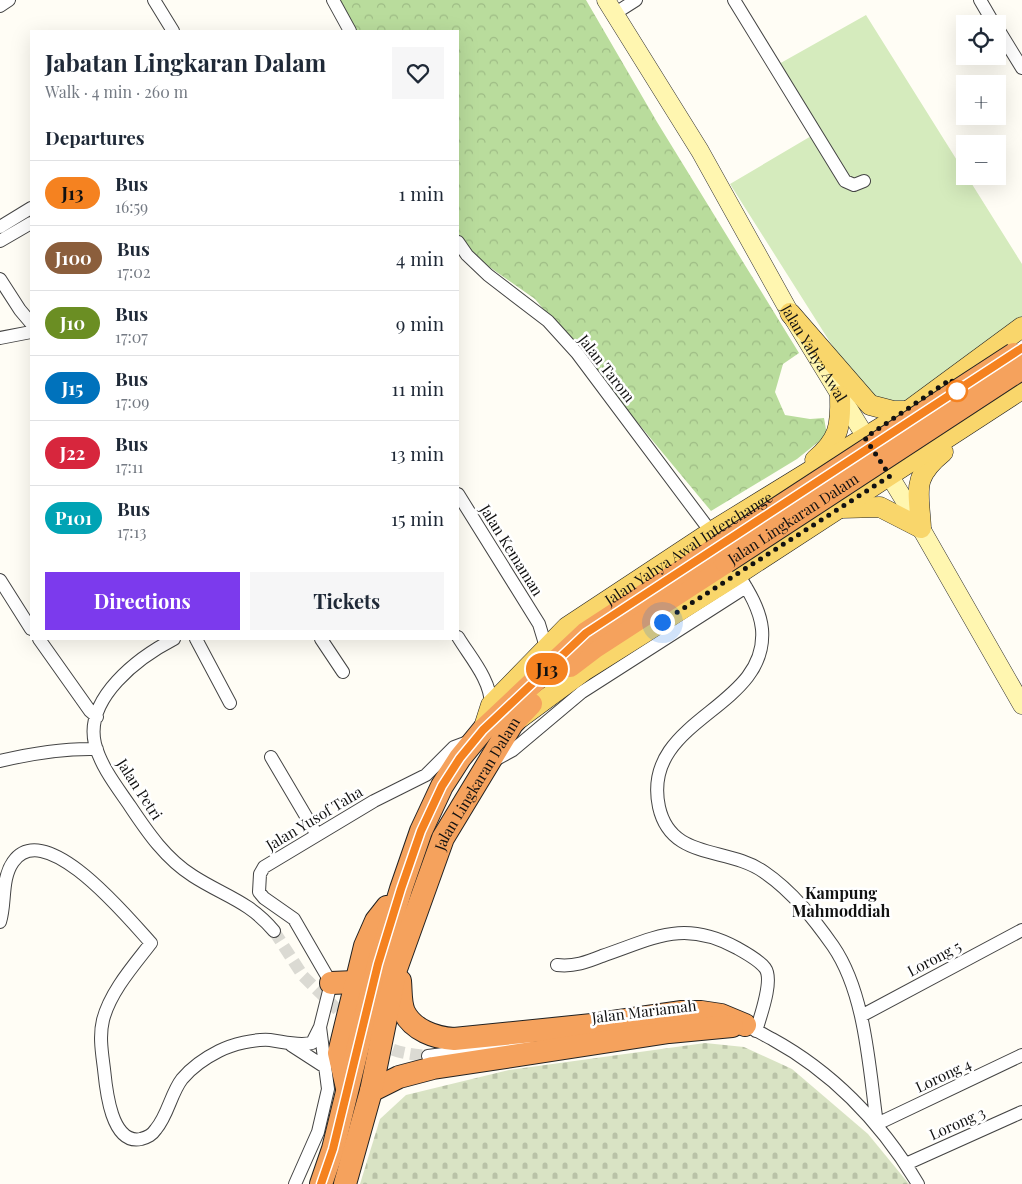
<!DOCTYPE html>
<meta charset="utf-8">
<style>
body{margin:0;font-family:"Playfair Display",serif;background:#f6f6f7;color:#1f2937;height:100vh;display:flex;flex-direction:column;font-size:19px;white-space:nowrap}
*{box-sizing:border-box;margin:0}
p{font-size:16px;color:#747a83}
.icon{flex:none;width:28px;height:28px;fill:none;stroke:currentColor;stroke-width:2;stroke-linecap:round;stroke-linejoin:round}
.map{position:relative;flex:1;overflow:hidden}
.side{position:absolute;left:30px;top:30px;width:429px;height:610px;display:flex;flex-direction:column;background:#fff;border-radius:0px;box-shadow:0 5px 20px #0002}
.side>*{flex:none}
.badge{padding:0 10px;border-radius:16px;font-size:18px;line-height:32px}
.fabs{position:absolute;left:956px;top:15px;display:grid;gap:10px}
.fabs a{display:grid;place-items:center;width:50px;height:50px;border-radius:0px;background:#fff;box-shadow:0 5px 20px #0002;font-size:25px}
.you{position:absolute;width:25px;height:25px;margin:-12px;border:4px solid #fff;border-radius:50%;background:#1a73e8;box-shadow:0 0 0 8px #1a73e833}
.map>.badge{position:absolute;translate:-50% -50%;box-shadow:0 0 0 2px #fff}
h2{padding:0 15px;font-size:19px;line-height:45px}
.round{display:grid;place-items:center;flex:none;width:52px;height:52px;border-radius:0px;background:#f6f6f7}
.head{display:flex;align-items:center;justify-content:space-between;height:85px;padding:0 15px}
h1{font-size:24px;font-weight:700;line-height:38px}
.button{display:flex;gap:10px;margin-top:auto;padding:10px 15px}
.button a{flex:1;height:58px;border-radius:0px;background:#7c3aed;color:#fff;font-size:20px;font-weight:700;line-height:58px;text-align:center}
.button a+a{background:#f6f6f7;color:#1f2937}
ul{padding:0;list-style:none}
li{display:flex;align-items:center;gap:15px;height:65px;padding:0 15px;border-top:1px solid #e0e1e3}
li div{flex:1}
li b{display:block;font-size:19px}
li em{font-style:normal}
li .badge{min-width:55px;font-weight:700;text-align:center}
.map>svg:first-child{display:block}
.grass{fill:#d5ebbd}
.forest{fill:url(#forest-crowns)}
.cemetery{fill:url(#cemetery-stones)}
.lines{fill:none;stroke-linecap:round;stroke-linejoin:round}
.street-tunnel{stroke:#dbdad3;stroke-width:12;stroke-dasharray:12 6;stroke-linecap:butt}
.street-casing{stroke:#444;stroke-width:14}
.secondary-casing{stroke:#333;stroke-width:19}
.primary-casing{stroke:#222;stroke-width:21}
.highway-casing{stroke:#222;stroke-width:24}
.street{stroke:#fff;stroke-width:12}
.secondary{stroke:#fff6b0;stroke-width:18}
.primary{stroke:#f9d66b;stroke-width:20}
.highway{stroke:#f5a25d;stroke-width:22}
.highway-bridge-casing{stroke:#222;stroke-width:24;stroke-linecap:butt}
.highway-bridge{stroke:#f5a25d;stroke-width:22}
.line-casing{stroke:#fff;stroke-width:11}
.line{stroke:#f58220;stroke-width:8}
.walk{stroke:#111;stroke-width:5;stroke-dasharray:0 9}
.stop-dot{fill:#fff;stroke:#f58220;stroke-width:2.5}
.labels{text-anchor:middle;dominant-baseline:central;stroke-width:5;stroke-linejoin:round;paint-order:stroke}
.street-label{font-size:15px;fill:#111;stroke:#fff}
.neighbourhood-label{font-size:16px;font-weight:bold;fill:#111;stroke:#fff}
</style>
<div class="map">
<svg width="1022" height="1184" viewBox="0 0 1022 1184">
<defs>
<pattern id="forest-crowns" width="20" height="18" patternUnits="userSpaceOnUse" patternTransform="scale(1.25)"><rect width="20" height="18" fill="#b9dc9c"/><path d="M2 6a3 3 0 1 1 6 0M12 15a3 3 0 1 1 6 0" fill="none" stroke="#9ebc85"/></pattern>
<pattern id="cemetery-stones" width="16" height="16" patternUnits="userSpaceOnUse" patternTransform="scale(1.25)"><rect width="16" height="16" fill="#d9e3c4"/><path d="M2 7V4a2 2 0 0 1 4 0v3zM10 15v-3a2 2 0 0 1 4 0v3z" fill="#b9c2a7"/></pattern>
</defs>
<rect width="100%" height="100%" fill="#fffdf5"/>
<path class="grass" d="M866 15 1022 264V320C1000 336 913 406 891 405 876 405 864 390 854 380L730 184 818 132 770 69Z"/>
<path class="forest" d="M338 0H586L657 122 799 353 783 364 775 392 785 415 810 419 824 418 827 435 797 459 711 511 535 299 471 254 458 238V31H355Z"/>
<path class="cemetery" d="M705 1043 744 1047 792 1069 868 1134 909 1184H360L380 1119 406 1095 509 1070Z"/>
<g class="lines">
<path class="street-tunnel" d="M274 931 303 976 350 1022
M377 1041C393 1053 409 1054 428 1056"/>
<g class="street-casing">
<path id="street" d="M154 0 173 31
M333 0 350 31
M734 0 845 181 854 185 864 181
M980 0 994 24
M0 6 9 0
M614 14 636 0
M998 29 1022 68
M0 227 31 208
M0 241 31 223
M458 242 467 255 488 275 548 321 577 353 711 532
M0 279 20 310 31 323
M0 338 31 332
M458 494 539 624 546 647
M738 574C748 590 760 609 762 629 769 710 640 718 659 807 671 861 727 846 764 872 792 891 814 919 833 946 866 994 869 1069 877 1124
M0 580 31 629
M458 637C470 657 491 680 491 705
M39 639 90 711 97 717
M174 639C139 657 84 698 95 744 101 767 117 787 130 806 148 833 166 859 193 876 224 896 249 901 274 931
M196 639 230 703
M321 639 343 672
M271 757 317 835
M0 761C33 753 63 748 97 749
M493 761 513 750 582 692 746 587
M0 922C6 903 1 879 13 862 45 816 129 919 151 943 134 965 110 992 103 1020 99 1036 102 1053 104 1069 106 1089 111 1145 141 1139 148 1137 152 1135 156 1129 168 1115 171 1093 182 1079 192 1067 205 1058 219 1051 233 1044 254 1039 270 1040 285 1042 297 1046 312 1043L320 1027
M557 965C574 967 587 962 602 956 655 938 683 919 737 948 746 953 759 960 765 968 774 980 760 1017 756 1031
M861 1016 1022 930
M741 1025C751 1026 762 1034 772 1039 834 1073 882 1124 918 1184
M291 1045 325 1067
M428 1056 525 1043
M877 1124 1022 1055
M906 1164 1022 1112
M295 1184 318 1132 328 1089 320 1027 331 983 294 919 264 898 259 892 260 874 264 867 374 801 426 775 454 747 470 741"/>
</g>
<g class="secondary-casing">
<g id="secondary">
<path id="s1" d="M606 0 700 151 790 313 911 511 1022 705"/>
</g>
</g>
<g class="primary-casing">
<g id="primary">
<path d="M790 313 870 405 893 411H908"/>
<path d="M815 460C839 440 841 426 840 396"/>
<path d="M842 508 880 507 921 528C919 490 911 478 943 452"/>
<path d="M520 718 585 670 738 574 1022 389"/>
<path id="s2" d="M483 730 491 705 567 627 711 532 908 411 1022 327"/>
</g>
</g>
<g class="highway-casing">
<g id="highway">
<path d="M570 666 595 647 726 562"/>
<path d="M400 981C401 991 400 1003 404 1012 413 1030 435 1038 454 1039L592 1025 682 1012H701L721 1015 745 1025"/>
<path d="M331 983 355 982"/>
<path d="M347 1088 339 1053 365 946 376 921 387 907"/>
<path d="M371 1091 399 1077 433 1068 669 1032 732 1026"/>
<path d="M321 1184 333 1149 378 965 401 889 421 831 442 786 460 758 483 730 586 633 718 547"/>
<path id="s3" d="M345 1184 371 1091 396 969 443 838 512 724 531 704"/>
</g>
</g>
<use href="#street" class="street"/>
<use href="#secondary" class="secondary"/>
<use href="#primary" class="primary"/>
<use href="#highway" class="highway"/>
<g class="highway-bridge-casing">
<g id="highway-bridge">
<path d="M718 547 1014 354"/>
<path id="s4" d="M726 562 1021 369"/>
</g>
</g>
<use href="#highway-bridge" class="highway-bridge"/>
</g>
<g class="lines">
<g class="line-casing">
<path id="line" d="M321 1184 333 1149 378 964 401 889 421 831 442 786 460 758 483 730 586 633 1022 348"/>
</g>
<use href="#line" class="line"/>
<path class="walk" d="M662 622 890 476 865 438 951 379 957 391"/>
</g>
<circle class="stop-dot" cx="957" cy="391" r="10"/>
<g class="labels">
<g class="street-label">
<text stroke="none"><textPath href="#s1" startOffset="410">Jalan Yahya Awal</textPath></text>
<text transform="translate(607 368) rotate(52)">Jalan Tarom</text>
<text stroke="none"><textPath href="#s4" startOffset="80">Jalan Lingkaran Dalam</textPath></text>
<text stroke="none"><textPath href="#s2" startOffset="280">Jalan Yahya Awal Interchange</textPath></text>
<text transform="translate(512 550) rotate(58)">Jalan Kemaman</text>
<text stroke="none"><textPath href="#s3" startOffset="424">Jalan Lingkaran Dalam</textPath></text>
<text transform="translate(140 789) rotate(57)">Jalan Petri</text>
<text transform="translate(314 818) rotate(-31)">Jalan Yusof Taha</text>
<text transform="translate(934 958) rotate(-28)">Lorong 5</text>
<text transform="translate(644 1011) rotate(-7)">Jalan Mariamah</text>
<text transform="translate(943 1075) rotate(-25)">Lorong 4</text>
<text transform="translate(957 1123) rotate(-24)">Lorong 3</text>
</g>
<g class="neighbourhood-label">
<text x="841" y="892">Kampung<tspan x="841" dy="18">Mahmoddiah</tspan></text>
</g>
</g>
</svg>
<div class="fabs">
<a><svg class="icon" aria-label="locate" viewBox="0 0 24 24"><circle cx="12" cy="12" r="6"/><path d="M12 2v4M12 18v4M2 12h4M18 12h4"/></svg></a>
<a>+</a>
<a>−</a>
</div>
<div class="you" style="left:662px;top:622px"></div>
<b class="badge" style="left:547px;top:669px;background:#f58220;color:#111">J13</b>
<section class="side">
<div class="head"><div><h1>Jabatan Lingkaran Dalam</h1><p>Walk · 4 min · 260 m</p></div><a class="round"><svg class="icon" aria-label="heart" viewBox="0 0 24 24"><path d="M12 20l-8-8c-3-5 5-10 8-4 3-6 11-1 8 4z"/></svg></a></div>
<h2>Departures</h2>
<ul>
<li><span class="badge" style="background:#f58220;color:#111">J13</span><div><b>Bus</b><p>16:59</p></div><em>1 min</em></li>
<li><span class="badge" style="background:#8b5e3c;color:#fff">J100</span><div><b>Bus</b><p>17:02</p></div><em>4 min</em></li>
<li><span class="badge" style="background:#6b8e23;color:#fff">J10</span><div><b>Bus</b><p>17:07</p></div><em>9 min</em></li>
<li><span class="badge" style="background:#0072bc;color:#fff">J15</span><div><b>Bus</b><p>17:09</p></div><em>11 min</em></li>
<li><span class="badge" style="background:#d7263d;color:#fff">J22</span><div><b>Bus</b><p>17:11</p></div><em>13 min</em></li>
<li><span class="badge" style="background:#00a3b4;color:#fff">P101</span><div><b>Bus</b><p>17:13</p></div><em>15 min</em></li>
</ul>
<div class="button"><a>Directions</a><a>Tickets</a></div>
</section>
</div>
